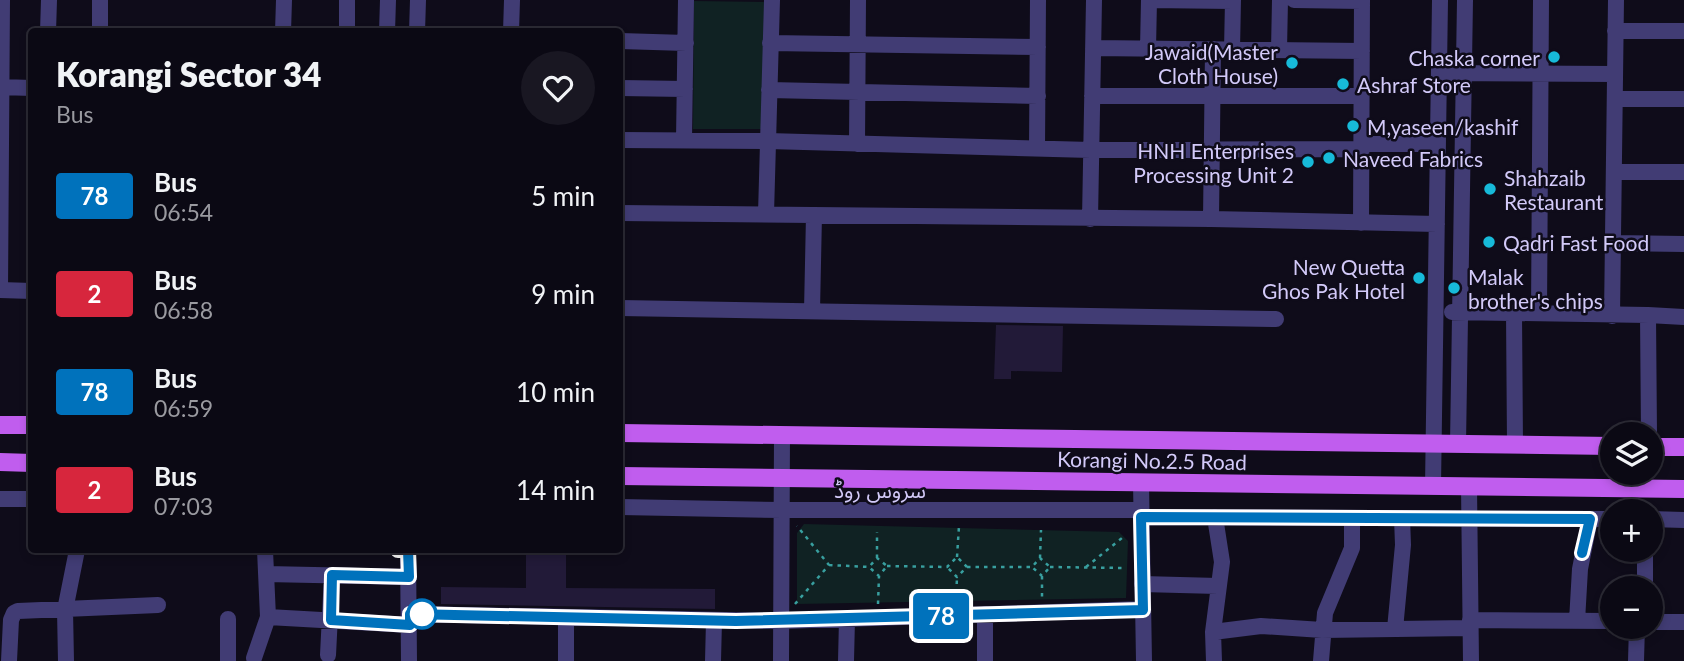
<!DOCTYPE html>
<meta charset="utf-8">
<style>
body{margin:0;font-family:Lato,"Noto Sans Arabic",sans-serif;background:#191722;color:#f1f3f6;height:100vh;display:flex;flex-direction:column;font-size:26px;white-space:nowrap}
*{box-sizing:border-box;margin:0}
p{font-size:23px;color:#9a9aa0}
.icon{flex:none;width:38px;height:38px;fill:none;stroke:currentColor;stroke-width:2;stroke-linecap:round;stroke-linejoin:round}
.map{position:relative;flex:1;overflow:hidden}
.drawer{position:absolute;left:28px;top:28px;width:595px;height:525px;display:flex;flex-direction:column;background:#0b0914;border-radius:7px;box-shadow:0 4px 10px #0003,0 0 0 2px #2b2a34}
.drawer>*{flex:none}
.badge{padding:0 14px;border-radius:5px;font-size:24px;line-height:46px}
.buttons{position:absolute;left:1600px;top:422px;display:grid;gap:14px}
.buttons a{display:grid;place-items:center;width:63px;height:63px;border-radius:50%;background:#0b0914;box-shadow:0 4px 10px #0003,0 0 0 2px #2b2a34;font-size:35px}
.map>.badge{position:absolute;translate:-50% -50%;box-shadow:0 0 0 4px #fff}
.round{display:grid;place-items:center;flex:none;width:74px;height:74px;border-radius:37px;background:#191722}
.summary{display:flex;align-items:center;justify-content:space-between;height:119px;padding:0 28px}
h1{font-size:33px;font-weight:800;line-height:52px}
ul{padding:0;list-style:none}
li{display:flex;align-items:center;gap:21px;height:98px;padding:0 28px}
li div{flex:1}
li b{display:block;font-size:26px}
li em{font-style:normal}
li .badge{min-width:77px;font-weight:700;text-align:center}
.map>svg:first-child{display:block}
.green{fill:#102223}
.building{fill:#221a38}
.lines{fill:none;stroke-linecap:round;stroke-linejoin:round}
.path{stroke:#389f9f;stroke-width:2.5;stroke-dasharray:3.5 5;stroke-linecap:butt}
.minor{stroke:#413c74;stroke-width:16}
.major{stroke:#c05dee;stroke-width:18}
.line-casing{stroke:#fff;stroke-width:16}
.line{stroke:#0072bc;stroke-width:10}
.poi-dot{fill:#17bad9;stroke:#0f0c1a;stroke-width:2.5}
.stop-dot{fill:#fff;stroke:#0072bc;stroke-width:3.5}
.labels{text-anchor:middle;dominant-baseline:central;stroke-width:5;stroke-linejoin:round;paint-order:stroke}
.poi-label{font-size:21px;fill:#d3caf9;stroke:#0f0c1a;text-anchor:start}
.street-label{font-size:21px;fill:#d3caf9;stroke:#0f0c1a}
</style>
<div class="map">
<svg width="1684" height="661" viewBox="0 0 1684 661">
<rect width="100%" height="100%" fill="#0f0c1a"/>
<path class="green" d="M694 1 764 2 763 129H693Z
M804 524 1119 532 1128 541 1126 598 797 604V533Z"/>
<path class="building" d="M996 325 1063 326 1062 372 1011 371V379H994Z
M526 550H566V588L715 589V609L441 604V587L526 588Z"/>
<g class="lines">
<path class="path" d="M957 557 959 526
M877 558V532
M1040 558 1041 530
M829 565 869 567 879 576 887 566 877 558 869 567
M887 566 947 567 957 557 967 567 957 577 947 567
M967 567H1032L1040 558 1050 567 1042 576 1032 567
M1050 567 1126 568
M1086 567 1122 538
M1042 576V600
M956 601 957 577
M795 604 829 565 797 526
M878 604 879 576"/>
<path class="minor" d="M1149 0 1233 1
M1294 0 1362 1
M1615 31H1684
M48 32 49 0
M100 32V0
M283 32 284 0
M347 32V0
M387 32 388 0
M417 32 418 0
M511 32 512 0
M620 41 686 43
M770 43 1038 47
M1093 48 1362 51
M1148 49 1149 0
M1232 50 1233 0
M1279 50 1280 0
M1439 73 1615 74
M0 87 32 88
M620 88 685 89
M769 90 1038 96
M1092 96H1361
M1615 99H1684
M620 140 768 141 1091 150 1361 149
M684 140 686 0
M857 144 858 0
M1361 144H1438
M1037 149 1038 0
M1614 172H1684
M620 213 1211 219 1437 224
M766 214 772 0
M1090 219 1094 0
M1211 219 1213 49
M1361 223 1362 0
M1613 243 1684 244
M0 290 2 0
M0 290 32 291
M620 308 1276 319
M812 311 814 215
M1452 312 1648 315 1684 317
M1514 313 1515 445
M1539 313 1541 0
M1648 315 1649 434
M1612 316 1616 0
M1458 444 1465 0
M1141 482 1144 661
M1433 486 1440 0
M1469 486 1471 661
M0 499H32
M620 507 782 510H1141
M1141 517 1612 519
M1650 519 1684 520
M408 550 409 661
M1645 550V588
M266 574 409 577
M1142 584 1218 586
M410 614 781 621 1143 609
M985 614V661
M268 617 410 625
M1470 620 1612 621
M1577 621 1580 569 1590 519
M1650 622H1684
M1395 629 1403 545 1402 518
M1213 632 1261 626 1322 630 1470 628
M328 655 332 575
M254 658 268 617 265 550
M9 661 11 620 14 613 18 611 158 605
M66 661 65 610 77 550
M228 661V619
M566 661V618
M713 661 714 621
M781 661 782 435
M846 661 847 619
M1214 661 1213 632 1222 562 1215 517
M1321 661 1325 613 1352 548V518
M1636 661 1637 626"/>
<path class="major" d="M0 425H32
M620 433 1612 446
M1650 447H1684
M0 462 32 463
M620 476 1684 489"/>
</g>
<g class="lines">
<g class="line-casing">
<path id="line" d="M398 550H408L409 577 332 575 331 620 410 625V614L736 621 1143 610 1141 517 1590 519 1582 553"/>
</g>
<use href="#line" class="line"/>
</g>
<g class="poi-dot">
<circle cx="1554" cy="57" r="7"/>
<circle cx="1292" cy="63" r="7"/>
<circle cx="1343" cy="84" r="7"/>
<circle cx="1353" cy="126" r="7"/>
<circle cx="1329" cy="158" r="7"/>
<circle cx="1308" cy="162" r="7"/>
<circle cx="1490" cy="189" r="7"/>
<circle cx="1489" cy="242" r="7"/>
<circle cx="1419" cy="278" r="7"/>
<circle cx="1454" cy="288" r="7"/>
</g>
<circle class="stop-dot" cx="422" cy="614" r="14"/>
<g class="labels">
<g class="poi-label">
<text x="1278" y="51" text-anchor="end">Jawaid(Master<tspan x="1278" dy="24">Cloth House)</tspan></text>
<text x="1540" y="57" text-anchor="end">Chaska corner</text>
<text x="1357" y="84">Ashraf Store</text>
<text x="1367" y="126">M,yaseen/kashif</text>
<text x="1294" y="150" text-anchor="end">HNH Enterprises<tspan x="1294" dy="24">Processing Unit 2</tspan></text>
<text x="1343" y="158">Naveed Fabrics</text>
<text x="1504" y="177">Shahzaib<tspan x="1504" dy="24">Restaurant</tspan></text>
<text x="1503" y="242">Qadri Fast Food</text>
<text x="1405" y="266" text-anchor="end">New Quetta<tspan x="1405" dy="24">Ghos Pak Hotel</tspan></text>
<text x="1468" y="276">Malak<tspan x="1468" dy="24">brother's chips</tspan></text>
</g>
<g class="street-label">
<text transform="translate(1152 460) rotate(1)">Korangi No.2.5 Road</text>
<text x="880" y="489">سروس روڈ</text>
</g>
</g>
</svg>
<div class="buttons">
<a><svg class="icon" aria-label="layers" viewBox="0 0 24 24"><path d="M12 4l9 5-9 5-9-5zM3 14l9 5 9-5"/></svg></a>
<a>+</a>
<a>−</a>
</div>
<b class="badge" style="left:941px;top:616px;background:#0072bc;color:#fff">78</b>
<section class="drawer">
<div class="summary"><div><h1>Korangi Sector 34</h1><p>Bus</p></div><a class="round"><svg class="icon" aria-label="heart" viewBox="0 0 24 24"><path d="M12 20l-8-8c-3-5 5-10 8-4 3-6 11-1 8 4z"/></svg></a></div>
<ul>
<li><span class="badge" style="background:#0072bc;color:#fff">78</span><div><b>Bus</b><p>06:54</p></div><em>5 min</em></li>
<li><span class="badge" style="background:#d7263d;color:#fff">2</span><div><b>Bus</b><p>06:58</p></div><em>9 min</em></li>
<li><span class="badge" style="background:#0072bc;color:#fff">78</span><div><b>Bus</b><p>06:59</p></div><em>10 min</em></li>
<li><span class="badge" style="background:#d7263d;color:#fff">2</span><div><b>Bus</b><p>07:03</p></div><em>14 min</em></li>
</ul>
</section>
</div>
